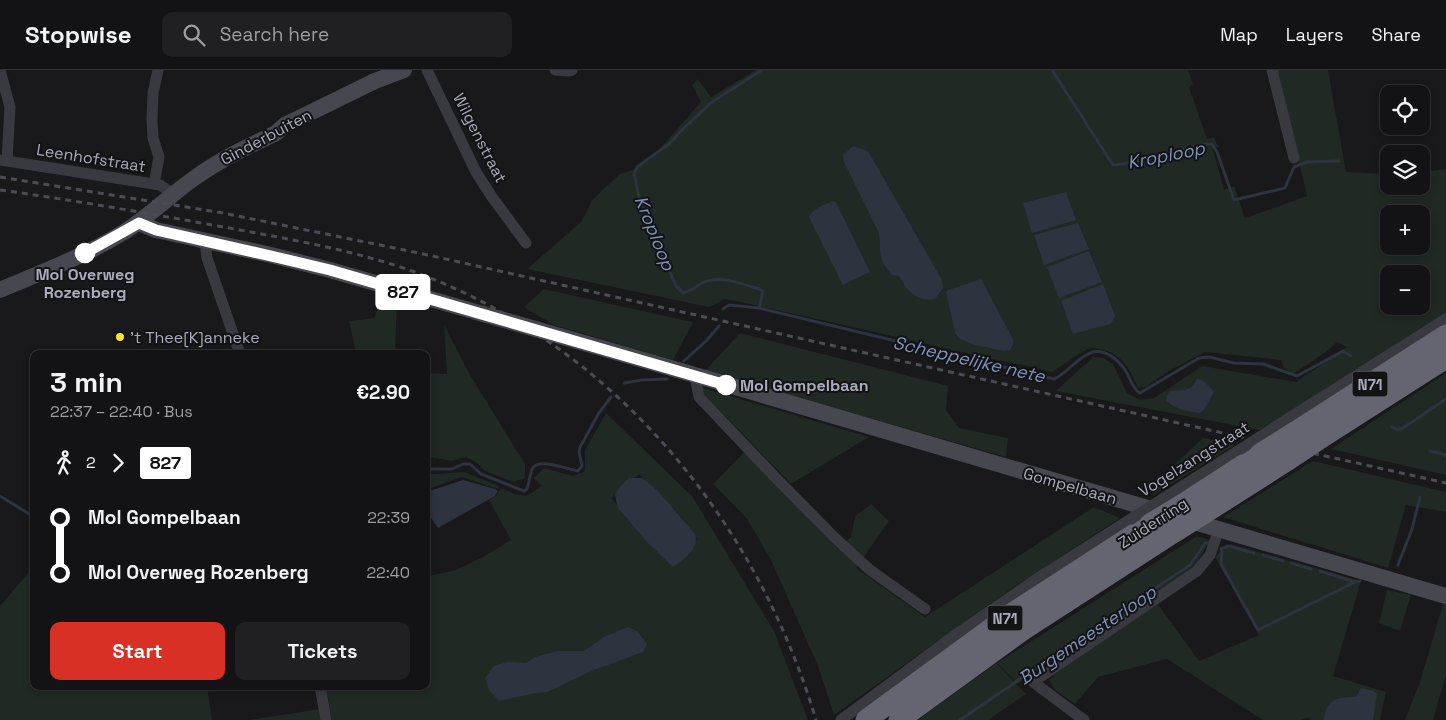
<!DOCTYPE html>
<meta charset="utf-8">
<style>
body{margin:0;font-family:"Space Grotesk",sans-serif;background:#202022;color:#f1f3f6;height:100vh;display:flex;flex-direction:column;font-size:19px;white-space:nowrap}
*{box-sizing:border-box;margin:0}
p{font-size:16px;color:#9d9ea0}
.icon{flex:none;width:28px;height:28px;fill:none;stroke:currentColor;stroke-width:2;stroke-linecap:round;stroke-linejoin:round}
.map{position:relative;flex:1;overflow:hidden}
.drawer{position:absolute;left:30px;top:280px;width:400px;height:340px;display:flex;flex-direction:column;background:#131214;border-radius:10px;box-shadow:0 2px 8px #0003,0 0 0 1px #323234}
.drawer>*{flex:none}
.badge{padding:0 10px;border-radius:4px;font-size:18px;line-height:32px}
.tools{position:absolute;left:1380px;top:15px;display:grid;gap:10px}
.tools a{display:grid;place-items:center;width:50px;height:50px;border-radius:10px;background:#131214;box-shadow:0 2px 8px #0003,0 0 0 1px #323234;font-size:25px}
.map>.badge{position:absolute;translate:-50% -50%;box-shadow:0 0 0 2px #fff}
.legs{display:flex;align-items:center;gap:8px;height:55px;padding:0 20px;font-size:16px}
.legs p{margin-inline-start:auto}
.overview{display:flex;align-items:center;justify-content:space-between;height:85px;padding:0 20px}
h1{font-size:28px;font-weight:600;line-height:38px}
.cta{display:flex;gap:10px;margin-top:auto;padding:10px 20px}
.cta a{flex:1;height:58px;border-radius:10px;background:#d93025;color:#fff;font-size:20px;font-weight:600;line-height:58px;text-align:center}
.cta a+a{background:#202022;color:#f1f3f6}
ul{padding:0 20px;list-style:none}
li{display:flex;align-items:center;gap:18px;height:55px;font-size:19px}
li i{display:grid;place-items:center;width:8px;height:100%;margin:0 6px;background:currentColor}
li i::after{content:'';width:12px;height:12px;margin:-6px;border:4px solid;border-radius:50%;background:#131214}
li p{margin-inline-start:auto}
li:first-child i{background:linear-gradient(#0000 50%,currentColor 0)}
li:last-child i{background:linear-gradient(currentColor 50%,#0000 0)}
header{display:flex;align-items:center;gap:30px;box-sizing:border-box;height:70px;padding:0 25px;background:#131214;border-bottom:1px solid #323234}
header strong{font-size:24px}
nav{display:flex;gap:28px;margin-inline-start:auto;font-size:18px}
.search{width:350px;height:45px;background:#202022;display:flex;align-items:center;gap:12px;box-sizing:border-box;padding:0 18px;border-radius:10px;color:#9d9ea0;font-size:19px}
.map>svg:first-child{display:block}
.green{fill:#202923;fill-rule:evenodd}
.water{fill:#2d333f}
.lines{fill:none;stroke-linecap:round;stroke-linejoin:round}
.stream{stroke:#2d333f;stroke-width:3}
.street{stroke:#393940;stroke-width:11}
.secondary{stroke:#474750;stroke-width:16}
.highway{stroke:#646571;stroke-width:21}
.rail{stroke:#4c4c55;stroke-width:3;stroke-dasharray:6 5;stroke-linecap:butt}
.street-bridge{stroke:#393940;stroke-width:11}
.highway-bridge{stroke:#646571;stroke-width:21}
.line-1-casing{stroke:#fff;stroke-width:11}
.line-1{stroke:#fff;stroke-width:8}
.stop-1-dot{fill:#fff;stroke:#fff;stroke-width:2.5}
.poi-dot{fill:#fde42d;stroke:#131315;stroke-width:2}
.labels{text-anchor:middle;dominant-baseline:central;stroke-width:4;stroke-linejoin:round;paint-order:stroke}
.shield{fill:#131315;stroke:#7d7d89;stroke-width:1}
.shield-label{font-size:15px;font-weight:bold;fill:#aaabbb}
.street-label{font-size:16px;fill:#aaabbb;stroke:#131315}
.stop-label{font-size:16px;font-weight:bold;fill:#aaabbb;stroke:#131315}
.poi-label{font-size:16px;fill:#aaabbb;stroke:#131315;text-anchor:start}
.water-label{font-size:18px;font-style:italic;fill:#7f91b8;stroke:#131315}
</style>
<header>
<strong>Stopwise</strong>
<div class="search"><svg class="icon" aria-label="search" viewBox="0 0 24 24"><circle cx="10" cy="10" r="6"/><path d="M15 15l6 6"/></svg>Search here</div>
<nav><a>Map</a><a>Layers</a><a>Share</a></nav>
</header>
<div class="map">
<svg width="1446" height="650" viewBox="0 0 1446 650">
<rect width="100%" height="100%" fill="#19181a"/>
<path class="green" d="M756 0H1188L1193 14 1189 17 1207 69 1214 67 1218 77 1213 79 1224 120 1234 116 1245 148 1307 126 1277 0H1328L1346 102 1389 104V116H1421V102L1446 99V244L1268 356 1259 360 1056 321 1093 287 1103 288 1113 294 1127 323 1140 330 1154 328 1202 296 1296 312 1347 277 1337 272 1326 282 1293 304 1284 298 1281 290 1205 282 1167 302 1146 317 1138 318C1130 300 1123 285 1103 280 1098 279 1092 277 1088 279 1076 285 1064 295 1052 302 1026 295 1000 291 974 285 891 266 808 246 725 229L709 237 527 199 581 152 593 129 620 104 633 100 650 90 701 32 692 15 698 9 711 27ZM1389 144H1421V176H1389ZM1389 204H1421V236H1389Z
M544 219 692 252H693L673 290 554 255 524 237Z
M383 226 397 230 395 284H356L349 251 374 248Z
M444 255 470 305 525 394V408L514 412 485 401 477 393 466 387 452 391 426 386V303L447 304Z
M740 263 948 316 946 340 959 358 1008 368 1006 387 705 301Z
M1446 303V405L1331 379Z
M703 317 713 321 869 367 791 414 703 323Z
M606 343 692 426 774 561 808 650H332L326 616H426V507L456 500 481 488 511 470 489 430 496 426 501 418 515 424 526 426 542 416 534 408 544 398 573 406 585 401V380ZM639 404 697 469 673 497 611 428Z
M1203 368 1235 375 1152 426 1161 407Z
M744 382 780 417 838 479 851 467 855 446 871 434 889 451 856 498 925 547 1094 437 1120 448 1011 519 834 645 818 596 771 490 747 449 713 414Z
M1313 391 1446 422V442L1406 435 1388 498 1223 447Z
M426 400 433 404 464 402 499 416 498 419 462 407 426 420Z
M1197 466 1210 470 1196 494 1188 501 1018 614 997 593Z
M1231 474 1361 511 1333 606 1386 622 1380 650H1310L1309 647 1300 650H1263L1167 589 1098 607 1075 634 1055 620 1049 610 1055 604 1157 533 1199 591 1259 565 1215 487 1222 479Z
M34 496V616H207L212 650H0V536Z
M1387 520 1411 525 1400 561 1379 553Z
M1443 534H1446V605L1433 650H1405L1420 612Z
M996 593 1026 624 988 650H918Z
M320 639 322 650H249Z"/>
<path class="water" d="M853 76 868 81 872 88 942 210 943 218 935 229C918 233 906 220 899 206L892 205C888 200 883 194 881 187 879 178 881 169 878 161L844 92 843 85Z
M1066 122 1076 150 1032 163 1023 133Z
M833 131 836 132 870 202 843 215 809 147C812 139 825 134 833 131Z
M1078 153 1089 179 1044 195 1034 165Z
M1089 181 1102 212 1059 228 1047 197Z
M981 209 1013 269V275L1010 280 1004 281 975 275 960 269 955 263 946 222 948 220Z
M1103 214 1115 246 1111 254 1073 264 1061 231Z
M1198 308 1206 313 1214 322 1204 340 1199 343C1188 341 1173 339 1166 330L1169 321 1185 320 1192 317Z
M629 408H642L657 420 695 464C700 480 683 489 673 497L648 473 618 438 615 425 619 418Z
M463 410 495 419 498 421 495 426 438 458 426 441V422Z
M628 557 637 561 647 574 643 582 594 600 547 622 530 624 499 631 489 620 485 608 494 596 507 592 526 593 535 587 558 581H584L604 567Z
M1361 618 1374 621 1377 624 1373 650H1324C1326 629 1337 627 1356 627Z"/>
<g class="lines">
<path class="stream" d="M1052 0 1113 95 1123 94 1206 74H1212L1217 82 1234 130 1285 118 1294 97 1307 92 1339 91
M759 238 763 221 759 219C743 214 720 205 704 212 696 216 692 221 683 223L676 216 641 135 634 104 637 97 669 74 684 58 712 32 762 0
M723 239 729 235 759 238 1054 309C1068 303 1078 286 1093 282 1106 279 1118 290 1125 300 1130 307 1132 319 1140 323L1199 288 1209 287 1234 293 1263 294 1297 306 1343 281 1351 286
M684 291 706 271 719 256
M624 313 642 310 667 309
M1392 357 1398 360 1403 358 1446 329
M1430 381 1446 385
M426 396 431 399H452L463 394H470L481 404 524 421 527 419C529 413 530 405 532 399 538 387 567 399 578 401L582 396 579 382 580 377 599 343 611 327
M0 426 34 447
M1254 483 1228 476 1221 479 1222 482 1221 494 1258 560 1355 512
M1263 485 1283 491
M1291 493 1311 499
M1398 495 1412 459 1420 427
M1320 501 1355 512 1360 511
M960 650 1055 585 1190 495 1205 473H1207"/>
<path class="street" d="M0 0 10 37 7 91
M427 0 476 102 492 127 526 173
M555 0 569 1 572 0
M1272 0 1294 88
M0 90 160 115 173 124
M154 114 159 87 153 68 152 50 153 23 158 0
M205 171 207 188 240 284
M695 306 699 327 774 406 834 467 870 500 925 539
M1275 357 1446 249
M1164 428 1241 379
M320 616 326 650
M841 650 958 563 1038 508 1131 449
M1084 650 1033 612 1197 501 1210 485 1219 459"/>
<path class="secondary" d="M139 153 156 160 271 185 330 200 664 296 1161 442
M0 220C42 202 85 186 124 162 150 146 171 124 196 107 221 89 249 76 276 63L285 55 375 11 404 0
M1184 449 1446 526"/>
<path class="highway" d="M1295 362 1446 265
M1321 368 1446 288
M1183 434 1260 384
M1208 441 1288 390
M866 650 1011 544 1150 454
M899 650 1023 560 1176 461"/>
<path class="rail" d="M0 107 223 143 419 183 1446 413
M0 120C73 130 146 143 218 156 283 168 350 179 412 201 613 274 756 449 816 650"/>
<path class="street-bridge" d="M1241 379 1275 357
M1131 449 1164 428"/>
<path class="highway-bridge" d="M1260 384 1295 362
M1288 390 1321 368
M1150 454 1183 434
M1176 461 1208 441"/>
</g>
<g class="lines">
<g class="line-1-casing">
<path id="line-1" d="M85 183 139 153 156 160 271 186 330 200 726 315"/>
</g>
<use href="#line-1" class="line-1"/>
</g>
<g class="stop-1-dot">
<circle cx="85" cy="183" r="9"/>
<circle cx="726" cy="315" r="9"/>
</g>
<circle class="poi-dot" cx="120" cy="267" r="5"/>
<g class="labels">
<g class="shield">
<rect x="1352.5" y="301.5" width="35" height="25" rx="4"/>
<rect x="987.5" y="535.5" width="35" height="25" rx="4"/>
</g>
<g class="shield-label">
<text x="1370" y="314">N71</text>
<text x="1005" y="548">N71</text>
</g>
<g class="street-label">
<text transform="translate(266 67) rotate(-28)">Ginderbuiten</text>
<text transform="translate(480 68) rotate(63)">Wilgenstraat</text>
<text transform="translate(91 88) rotate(9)">Leenhofstraat</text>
<text transform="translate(1194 389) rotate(-32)">Vogelzangstraat</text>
<text transform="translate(1070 416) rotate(16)">Gompelbaan</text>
<text transform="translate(1153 453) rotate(-33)">Zuiderring</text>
</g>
<g class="stop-label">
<text x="85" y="204">Mol Overweg<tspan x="85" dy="18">Rozenberg</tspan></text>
<text x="740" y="315" text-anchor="start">Mol Gompelbaan</text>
</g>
<g class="poi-label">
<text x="130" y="267">'t Thee[K]anneke</text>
</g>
<g class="water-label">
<text transform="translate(1166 85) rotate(-11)">Kroploop</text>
<text transform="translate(655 163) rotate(68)">Kroploop</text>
<text transform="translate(969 289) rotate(13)">Scheppelijke nete</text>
<text transform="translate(1087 565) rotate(-34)">Burgemeesterloop</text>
</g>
</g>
</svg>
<div class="tools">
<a><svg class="icon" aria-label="locate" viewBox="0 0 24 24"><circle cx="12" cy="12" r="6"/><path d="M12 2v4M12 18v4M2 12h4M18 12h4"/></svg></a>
<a><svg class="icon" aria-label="layers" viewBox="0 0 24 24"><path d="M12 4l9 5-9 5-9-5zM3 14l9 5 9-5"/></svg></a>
<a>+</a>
<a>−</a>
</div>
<b class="badge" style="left:403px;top:222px;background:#fff;color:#111">827</b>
<section class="drawer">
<div class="overview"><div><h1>3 min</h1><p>22:37 – 22:40 · Bus</p></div><b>€2.90</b></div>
<div class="legs"><svg class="icon" aria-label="walk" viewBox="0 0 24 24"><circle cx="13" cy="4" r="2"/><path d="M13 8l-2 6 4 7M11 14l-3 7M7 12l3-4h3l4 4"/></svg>2<svg class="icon" aria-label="forward" viewBox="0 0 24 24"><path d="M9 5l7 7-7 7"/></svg><b class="badge" style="background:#fff;color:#111">827</b></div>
<ul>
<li><i style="color:#fff"></i><b>Mol Gompelbaan</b><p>22:39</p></li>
<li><i style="color:#fff"></i><b>Mol Overweg Rozenberg</b><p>22:40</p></li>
</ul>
<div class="cta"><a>Start</a><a>Tickets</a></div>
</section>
</div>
